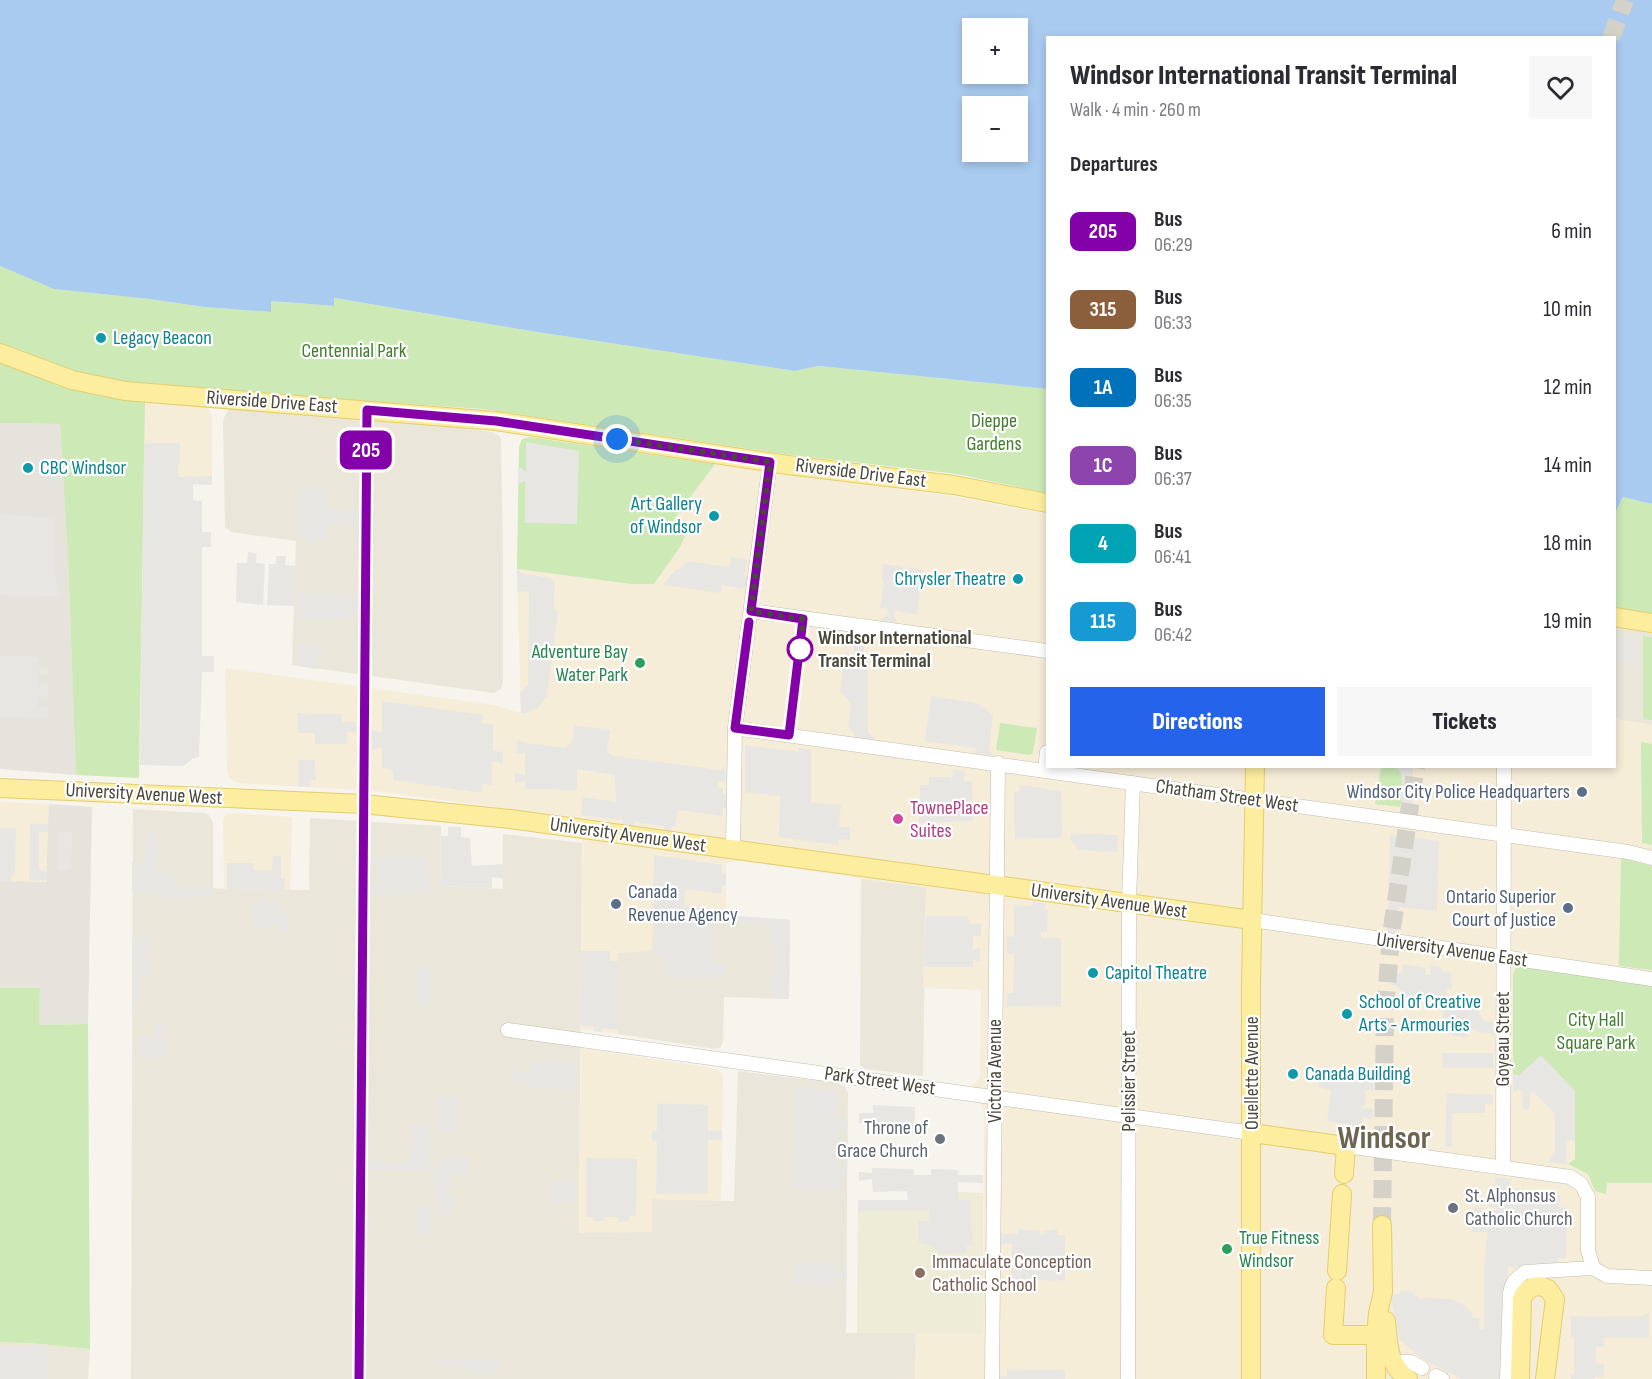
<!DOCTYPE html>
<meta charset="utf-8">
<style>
body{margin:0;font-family:"Sofia Sans Condensed",sans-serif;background:#f7f7f7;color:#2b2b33;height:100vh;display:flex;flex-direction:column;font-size:22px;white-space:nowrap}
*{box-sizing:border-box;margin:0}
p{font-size:20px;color:#7c7c81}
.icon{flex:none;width:33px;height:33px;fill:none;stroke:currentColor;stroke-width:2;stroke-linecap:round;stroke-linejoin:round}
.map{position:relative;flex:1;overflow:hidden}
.panel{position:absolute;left:1046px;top:36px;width:570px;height:732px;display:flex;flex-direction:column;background:#fff;border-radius:0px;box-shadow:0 3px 9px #0003}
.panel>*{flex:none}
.badge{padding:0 12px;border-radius:9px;font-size:21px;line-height:39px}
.tools{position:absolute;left:962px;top:18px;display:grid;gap:12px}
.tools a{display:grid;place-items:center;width:66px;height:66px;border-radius:0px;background:#fff;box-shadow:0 3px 9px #0003;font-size:30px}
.you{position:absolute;width:30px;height:30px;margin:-15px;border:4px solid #fff;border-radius:50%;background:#1a73e8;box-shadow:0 0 0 9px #1a73e833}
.map>.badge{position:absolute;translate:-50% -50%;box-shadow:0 0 0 3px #fff}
h2{padding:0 24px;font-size:22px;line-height:54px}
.round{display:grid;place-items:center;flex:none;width:63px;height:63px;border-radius:0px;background:#f7f7f7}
.overview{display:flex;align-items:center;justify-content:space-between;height:102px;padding:0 24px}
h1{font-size:28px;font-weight:800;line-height:45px}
.primary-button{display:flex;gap:12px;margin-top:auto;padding:12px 24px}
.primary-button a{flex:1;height:69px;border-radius:0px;background:#2563eb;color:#fff;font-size:24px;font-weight:800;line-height:69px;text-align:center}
.primary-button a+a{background:#f7f7f7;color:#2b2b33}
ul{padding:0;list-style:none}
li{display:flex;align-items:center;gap:18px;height:78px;padding:0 24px}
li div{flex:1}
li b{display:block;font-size:22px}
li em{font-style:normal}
li .badge{min-width:66px;font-weight:700;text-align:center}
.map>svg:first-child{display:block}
.residential{fill:#eae7da}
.commercial{fill:#f6edd8}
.industrial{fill:#e6e3dd}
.education{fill:#eeebd6}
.green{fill:#cce9b6}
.parking{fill:#e8e6e3}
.water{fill:#aacbf0;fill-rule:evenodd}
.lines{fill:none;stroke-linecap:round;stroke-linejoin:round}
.major-tunnel{stroke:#d4d1c8;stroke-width:18;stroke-dasharray:18 9;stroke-linecap:butt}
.minor-casing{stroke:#c1bdae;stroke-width:15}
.major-casing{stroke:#e3ce6d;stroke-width:20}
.minor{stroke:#fff;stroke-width:14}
.major{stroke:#fded9e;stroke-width:18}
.line-casing{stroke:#fff;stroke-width:14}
.line{stroke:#8400a8;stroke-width:9}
.walk{stroke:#4a4639;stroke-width:6;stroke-dasharray:0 10.8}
.culture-dot{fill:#0f9aa8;stroke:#fff;stroke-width:2}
.stop-dot{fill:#fff;stroke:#8400a8;stroke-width:3}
.leisure-dot{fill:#2e9e5b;stroke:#fff;stroke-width:2}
.service-dot{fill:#5c6f8a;stroke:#fff;stroke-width:2}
.hotel-dot{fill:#d1479c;stroke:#fff;stroke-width:2}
.worship-dot{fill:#6b7280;stroke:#fff;stroke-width:2}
.education-dot{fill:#8d6e63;stroke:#fff;stroke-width:2}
.labels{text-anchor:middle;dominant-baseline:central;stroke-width:4.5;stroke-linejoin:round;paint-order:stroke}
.culture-label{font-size:20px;fill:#0d838f;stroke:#fff;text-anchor:start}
.park-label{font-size:20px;fill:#417d2c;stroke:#fff}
.street-label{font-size:20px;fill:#4a4639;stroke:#fff}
.stop-label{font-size:20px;font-weight:bold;fill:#4a4639;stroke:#fff;text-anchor:start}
.leisure-label{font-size:20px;fill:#27864d;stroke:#fff;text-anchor:end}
.service-label{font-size:20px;fill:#4e5e75;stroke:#fff;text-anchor:end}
.hotel-label{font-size:20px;fill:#b23c85;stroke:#fff;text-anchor:start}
.worship-label{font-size:20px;fill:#5b616d;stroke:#fff;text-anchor:end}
.education-label{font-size:20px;fill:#785e54;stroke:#fff;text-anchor:start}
.town-label{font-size:32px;font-weight:bold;fill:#6d6551;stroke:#fff}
</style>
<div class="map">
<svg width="1652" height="1379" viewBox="0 0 1652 1379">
<rect width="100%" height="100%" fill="#f6f4ec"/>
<path class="residential" d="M238 408 351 415 492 432 498 435 501 439 503 558V682L501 689 494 693 292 665 296 541 231 532 225 527 223 420 228 410Z
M1614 625 1652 631V725L1614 719Z
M133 809 205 813 209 815 213 822V888L227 889 309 890 310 818 441 826 440 886 503 889V834L582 843 579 1233 652 1199 734 1201 738 1071 837 1083 845 1087 848 1093 846 1333H916L915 1379H131Z
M861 879 926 887 923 1076 865 1069 860 1065Z
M653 901 738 916 790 920 789 999 724 997 723 1041 721 1047 715 1049 618 1034V952Z
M0 1342 30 1343 90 1349 88 1379H0Z"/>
<path class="commercial" d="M145 402 201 405 208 408 212 415V485L144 481Z
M715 464 958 497 1047 514V766H1614V719L1652 725V1379H915L916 1333H983L984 1112 972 1084 978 1081 980 1076 981 990 923 988 926 888 743 861 726 863V912L653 902 652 951 618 953V1034L580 1029 583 819 375 791 237 783 229 778 227 770 225 668 494 705 521 713 517 569 631 584H654L680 547 687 532H684L672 522Z
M0 802 49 804 46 882 0 881Z
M233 813 292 817 290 890 224 889 223 819 226 815Z
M581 1048 713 1068 721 1072 723 1076 721 1201 652 1199V1232L579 1233Z"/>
<path class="industrial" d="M0 423 60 424 68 558 76 775 0 769Z
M49 804 92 807 88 1024 39 1025 40 988H0V881L46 882Z"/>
<path class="education" d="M917 1190 983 1193V1333H857L858 1200H917Z"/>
<path class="green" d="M0 266 54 289 149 299 204 307 271 312 270 301 333 306V298L537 332 795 371 818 366 1047 389V493L957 474 784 454 483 409 144 386 90 376 42 362 0 345Z
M0 363C48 381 94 395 145 402L139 778 76 775 68 558 60 424 0 423Z
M530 437 715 464 672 522 683 532 685 530 687 532 680 547 654 584H631L517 569 519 447 522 439Z
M1623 497 1652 504V615L1614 609V515Z
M1643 636 1652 637V720L1643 719Z
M1000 723 1037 728 1033 753 1030 755 996 750Z
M1641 742 1652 744V845L1642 843Z
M1381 767H1397C1406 778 1402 793 1401 807L1375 804Z
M1621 858 1652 866V970L1619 966Z
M1524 965 1652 984V1183H1607L1606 1194 1595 1191 1588 1174 1568 1164 1575 1159V1091L1513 1074V975L1516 967Z
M0 988H40L39 1025 88 1024 90 1349 30 1343 0 1342Z"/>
<path class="parking" d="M526 442 579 451 577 524 525 523V481L518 484V466L526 472Z
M144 443H180V464H177L179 477 212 476V485L193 484V500L202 501V532H211V547H202V656H214V672H202L199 757 192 759 184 766 140 765Z
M297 488 327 489V509L360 511V527L327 524 325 539 318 538V543L306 541V538L297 537Z
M0 513 9 515 54 518V572L61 596 0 595Z
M248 552 257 553 256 563 265 564 263 605 236 602 237 563H247Z
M276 556H286L285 565 296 566 294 606 267 605 269 564H276Z
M731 557 747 559 744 577 749 578 747 587H743V589L722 585 721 593 663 585 675 570 680 569 687 561 729 567Z
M883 564 923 570 917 615 895 610 894 616 898 623 880 620 887 616 888 609 880 608 884 584 882 579Z
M517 569 522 574 551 578 555 583V589L553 607 558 613 547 696 537 709 527 713H521L520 693 528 685 529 594 526 591 517 592Z
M298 593 350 594 351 600 359 601V612L350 611V619L298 618Z
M852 634 871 636 864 644 863 656 868 660V733L878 741 855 740 853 732 848 727 851 704 840 691 846 650 850 656 853 654 855 637Z
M1634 637 1638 663 1614 661V641L1616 638Z
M298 644H322V654H319L317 669 298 666Z
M0 656 39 657 38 667 47 668 48 675H39V685L47 684 48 698 38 696 37 706 48 707V718L0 717Z
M931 696 977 703 993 715 989 750 993 756 975 753 976 748 925 741Z
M382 701 483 715 482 723 493 724V751H503V764L492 761V785L482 784V793L393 780V771L390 769 382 768V747L370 750V730L382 733Z
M297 713 341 714 342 723 356 721 357 732 347 731 348 744H315V733H298Z
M574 725 610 730 607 751 613 756 720 770 725 767 726 782 718 781 717 787 723 788V794L727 795 728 808H723L722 816 678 810 675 827H671L672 831 663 830 665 826H663L634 822 635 826 622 824 623 820 581 815 583 797 616 802 615 775 577 769V790L525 789V781L515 783V773L525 775V753L516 754 517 740 525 743 565 748 572 742Z
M745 745 798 752 799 748 811 750V803L841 805 839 827H850V840L839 839 838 845 779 837 780 796 745 792Z
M298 760H315L316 780H310V787L298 786Z
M1397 767H1413L1412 813 1400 811 1403 777Z
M953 769 965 771 964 781H972L973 821 919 823 920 785H929V777H951L952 781Z
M1020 785 1061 791 1062 838 1015 839 1014 792H1019Z
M30 823 48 824V832H39V870L46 871V878L43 881 29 880Z
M448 827H461V837L470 838 472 866 503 864 504 879 492 877V888L440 886 441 836H448Z
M0 828H16L15 874H12L11 881H0Z
M147 831 157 832 156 873H174L175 887 213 888 212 896 194 895V900H162L157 893H132V862H144V843H147Z
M58 832H72L71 869H57Z
M1071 833 1118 835V852L1079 850 1070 839Z
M1390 835 1439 841 1437 911 1399 907 1396 933 1387 932Z
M654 855 722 865V873L726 874V885H722V894L686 889 684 906 714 910 713 963 725 964 724 978 664 977V956L656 955 657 902 653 901Z
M273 856H281V878L285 879 284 890 227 889V863H253L254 870 272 871Z
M367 857H428V884H430V893L368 895V884H379L378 865H367Z
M260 899H269L270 903H278V910H288L289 932 278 931 277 924H272V927H252V903H260Z
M1033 902 1045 903V909L1048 910 1047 932H1041V938H1061V1007L1007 1006V993H1013L1014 954 1007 953V937L1014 936V905L1032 906Z
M738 916 790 920 789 999 773 998V993L771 992V977H773L774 950 772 949 771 926 738 922Z
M926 916H968L970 925 981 923V937L973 935V950L980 947V962L973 959V967H924Z
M132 937H149V958L137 959 149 961V976H140V1001L136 1002V1010L140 1014 132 1013Z
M581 951H610V961H618V1030L603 1028 602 1032 594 1031V1027L580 1025Z
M1403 964 1426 968 1425 975H1430L1431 965 1441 967V971L1451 973 1452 989H1446L1447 998 1480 997 1479 1011 1482 1019 1485 1022 1493 1021 1494 1036 1490 1033 1478 1032 1469 1027 1467 1028 1468 1037 1452 1036 1443 1029 1442 1007 1473 1008V1003L1442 1002 1405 998 1397 986 1391 985V974L1402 973Z
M417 967H430V1004L417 1005Z
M156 1024H166L163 1031V1039L166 1040V1057H138V1037H156Z
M1442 1053H1493V1068H1442Z
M1541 1055 1575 1091V1140L1567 1141 1566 1160 1568 1164 1548 1163 1555 1151V1114L1533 1092 1530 1094 1529 1110 1523 1109 1522 1091 1517 1090 1513 1093V1074L1518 1076Z
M531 1060 576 1062V1089L529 1088V1083L526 1081 518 1080 512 1083V1069L526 1072 530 1070Z
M1317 1067 1367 1073V1082L1374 1083V1091L1366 1090 1365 1106H1362L1361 1108 1373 1109V1119L1363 1118 1362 1127 1327 1121 1331 1090 1318 1087Z
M795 1086 836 1092V1117L848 1119V1130H836V1140H848V1150L837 1151 836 1167 847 1168V1176H841V1189L793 1188Z
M1447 1093 1493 1095 1492 1105 1485 1104V1113H1452V1147H1445Z
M437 1095H459V1132H437Z
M657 1103 708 1105V1131L722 1130V1140H708V1193L656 1194 657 1141H652V1131H657Z
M873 1105 915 1107 914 1133 873 1131V1123H859V1113H873Z
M412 1124 430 1125V1171L373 1170 366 1171 365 1159 373 1162 411 1163Z
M440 1156 468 1157 467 1174 450 1175V1197H456V1208H451L450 1217 437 1216 438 1210H436L435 1166 440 1165Z
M586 1158 637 1159 636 1216H629V1221L618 1222 619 1217H604L605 1221H593V1217H586Z
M872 1168 914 1169V1175H931V1169L958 1170V1175H983V1183L958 1182V1200H970L972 1245 966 1246V1253L942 1254 931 1246 918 1242V1221H929V1210H868L858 1213V1200H908L907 1191 873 1192 872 1179 859 1181V1172L872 1173Z
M1495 1177 1511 1179 1507 1189 1508 1195H1511L1512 1188 1560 1195 1559 1207H1567L1566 1258H1558V1265L1508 1267 1503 1374 1500 1379H1461L1421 1358 1399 1339 1390 1292 1395 1295 1399 1294 1401 1290 1410 1291 1419 1298 1452 1299 1465 1306 1472 1314 1473 1318H1480L1479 1329H1484V1265L1488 1232H1472L1473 1220H1470V1211L1473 1212 1474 1207 1483 1208 1484 1212 1497 1210V1207H1489V1197L1497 1196Z
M575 1180 574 1203 550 1202V1183Z
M416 1205 430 1206V1233H416Z
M1019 1229 1040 1231V1234H1044L1045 1231 1057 1229V1235H1065V1281L1011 1279 1012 1244 1006 1243 1000 1246V1231L1005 1234H1018Z
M795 1262H834V1271L847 1270V1279L834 1278V1286L795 1285Z
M1649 1313V1338H1604V1347H1596V1363L1604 1364V1377H1595V1379H1571V1373L1574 1374V1338L1571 1337V1316L1637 1317Z
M0 1346H47V1379H0Z
M470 1359H500V1367H494V1372H467V1366L435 1365V1360Z
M1007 1369 1065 1370V1379H997V1376L1007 1377Z"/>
<path class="water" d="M0 0H1652V504L1623 497 1614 515V38H1047V389L818 366 795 371 537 332 334 298V306L271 301V312L204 307 149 299 54 289 0 266ZM972 28H1017V74H972ZM972 106H1017V152H972Z"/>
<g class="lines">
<path class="major-tunnel" d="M1611 38 1625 0
M1382 1225 1385 1012 1391 935 1416 766"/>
<g class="minor-casing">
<path id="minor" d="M751 611 1047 651
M735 728 1628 852 1652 858
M1045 769 1047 752
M733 849 735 728 770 462
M1252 920 1652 979
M508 1030 1252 1133
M1346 1146 1570 1177 1581 1184 1588 1197V1250L1593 1268
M1503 1167 1504 766
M1593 1268 1607 1276 1652 1278
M1392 1362H1411L1422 1368
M1436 1376 1442 1379
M992 1379 998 763
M1128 1379 1129 903 1133 783
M1507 1379 1510 1293C1512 1283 1516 1278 1525 1272L1593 1268"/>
</g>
<g class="major-casing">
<path id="major" d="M0 353 72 380 125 391 496 421 788 465 954 485 1047 503
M1614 617 1652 623
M0 788 363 804 510 819 1252 920
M1252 1133 1346 1146 1344 1174
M1337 1271 1342 1194
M1336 1288 1333 1335H1376
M1386 1321C1388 1342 1388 1366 1408 1379
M1251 1379V987L1255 766
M1376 1379V1335L1378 1313 1383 1292 1382 1225
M1520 1379 1522 1299C1527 1287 1537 1283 1548 1289L1555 1299 1545 1379"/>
</g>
<use href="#minor" class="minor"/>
<use href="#major" class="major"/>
</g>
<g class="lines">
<g class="line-casing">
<path id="line" d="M359 1379 367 410 496 421 770 462 751 611 803 619 789 735 735 728 749 622"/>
</g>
<use href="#line" class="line"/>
<path class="walk" d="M617 439 770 462 751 611 803 619 800 649"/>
</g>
<g class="culture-dot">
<circle cx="101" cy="338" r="6"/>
<circle cx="28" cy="468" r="6"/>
<circle cx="714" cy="516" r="6"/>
<circle cx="1018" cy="579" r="6"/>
<circle cx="1093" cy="973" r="6"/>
<circle cx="1347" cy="1014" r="6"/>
<circle cx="1293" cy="1074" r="6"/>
</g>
<circle class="stop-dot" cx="800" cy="649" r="12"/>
<g class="leisure-dot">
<circle cx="640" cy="663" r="6"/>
<circle cx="1227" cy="1249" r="6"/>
</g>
<g class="service-dot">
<circle cx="1582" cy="792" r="6"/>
<circle cx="616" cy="904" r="6"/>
<circle cx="1568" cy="908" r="6"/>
</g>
<circle class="hotel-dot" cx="898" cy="819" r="6"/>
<g class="worship-dot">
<circle cx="940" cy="1139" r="6"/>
<circle cx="1453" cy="1208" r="6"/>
</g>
<circle class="education-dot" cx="920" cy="1273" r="6"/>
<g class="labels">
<g class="culture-label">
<text x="113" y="338">Legacy Beacon</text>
<text x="40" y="468">CBC Windsor</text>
<text x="702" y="504" text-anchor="end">Art Gallery<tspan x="702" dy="23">of Windsor</tspan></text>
<text x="1006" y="579" text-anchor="end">Chrysler Theatre</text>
<text x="1105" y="973">Capitol Theatre</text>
<text x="1359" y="1002">School of Creative<tspan x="1359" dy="23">Arts - Armouries</tspan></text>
<text x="1305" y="1074">Canada Building</text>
</g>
<g class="park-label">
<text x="354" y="351">Centennial Park</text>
<text x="994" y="421">Dieppe<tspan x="994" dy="23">Gardens</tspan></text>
<text x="1596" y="1020">City Hall<tspan x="1596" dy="23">Square Park</tspan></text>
</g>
<g class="street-label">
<text transform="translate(272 402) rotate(4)">Riverside Drive East</text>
<text transform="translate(861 473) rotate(7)">Riverside Drive East</text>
<text transform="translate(144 794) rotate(3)">University Avenue West</text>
<text transform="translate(1227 796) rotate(8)">Chatham Street West</text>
<text transform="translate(628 835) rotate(8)">University Avenue West</text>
<text transform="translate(1109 901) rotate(8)">University Avenue West</text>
<text transform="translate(1452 950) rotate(8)">University Avenue East</text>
<text transform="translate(1503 1039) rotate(-90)">Goyeau Street</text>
<text transform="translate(995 1071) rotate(-90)">Victoria Avenue</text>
<text transform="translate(1252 1073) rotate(-90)">Ouellette Avenue</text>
<text transform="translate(880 1081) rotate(8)">Park Street West</text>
<text transform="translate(1129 1081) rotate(-90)">Pelissier Street</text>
</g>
<g class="stop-label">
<text x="818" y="638">Windsor International<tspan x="818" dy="23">Transit Terminal</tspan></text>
</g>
<g class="leisure-label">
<text x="628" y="652">Adventure Bay<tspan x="628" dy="23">Water Park</tspan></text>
<text x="1239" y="1238" text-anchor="start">True Fitness<tspan x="1239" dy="23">Windsor</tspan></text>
</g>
<g class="service-label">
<text x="1570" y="792">Windsor City Police Headquarters</text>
<text x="628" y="892" text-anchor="start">Canada<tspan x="628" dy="23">Revenue Agency</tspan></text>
<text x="1556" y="897">Ontario Superior<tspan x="1556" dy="23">Court of Justice</tspan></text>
</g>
<g class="hotel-label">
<text x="910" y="808">TownePlace<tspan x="910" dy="23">Suites</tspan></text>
</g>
<g class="worship-label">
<text x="928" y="1128">Throne of<tspan x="928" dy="23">Grace Church</tspan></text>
<text x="1465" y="1196" text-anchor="start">St. Alphonsus<tspan x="1465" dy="23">Catholic Church</tspan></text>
</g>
<g class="education-label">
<text x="932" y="1262">Immaculate Conception<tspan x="932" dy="23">Catholic School</tspan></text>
</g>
<g class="town-label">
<text x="1384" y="1138">Windsor</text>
</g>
</g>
</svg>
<div class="tools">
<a>+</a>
<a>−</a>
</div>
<div class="you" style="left:617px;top:439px"></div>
<b class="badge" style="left:366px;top:450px;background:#8400a8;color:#fff">205</b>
<section class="panel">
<div class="overview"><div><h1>Windsor International Transit Terminal</h1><p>Walk · 4 min · 260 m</p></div><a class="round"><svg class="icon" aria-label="heart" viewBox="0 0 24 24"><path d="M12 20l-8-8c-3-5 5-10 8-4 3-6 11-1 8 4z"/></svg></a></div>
<h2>Departures</h2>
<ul>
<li><span class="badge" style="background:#8400a8;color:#fff">205</span><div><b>Bus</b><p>06:29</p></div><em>6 min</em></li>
<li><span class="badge" style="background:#8b5e3c;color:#fff">315</span><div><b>Bus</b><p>06:33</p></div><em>10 min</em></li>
<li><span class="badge" style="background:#0072bc;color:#fff">1A</span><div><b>Bus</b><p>06:35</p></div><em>12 min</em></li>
<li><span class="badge" style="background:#8e44ad;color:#fff">1C</span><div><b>Bus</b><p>06:37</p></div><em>14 min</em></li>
<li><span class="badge" style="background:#00a3b4;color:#fff">4</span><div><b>Bus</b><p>06:41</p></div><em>18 min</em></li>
<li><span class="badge" style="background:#1799d3;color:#fff">115</span><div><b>Bus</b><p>06:42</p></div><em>19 min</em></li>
</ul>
<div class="primary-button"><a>Directions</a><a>Tickets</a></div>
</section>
</div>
